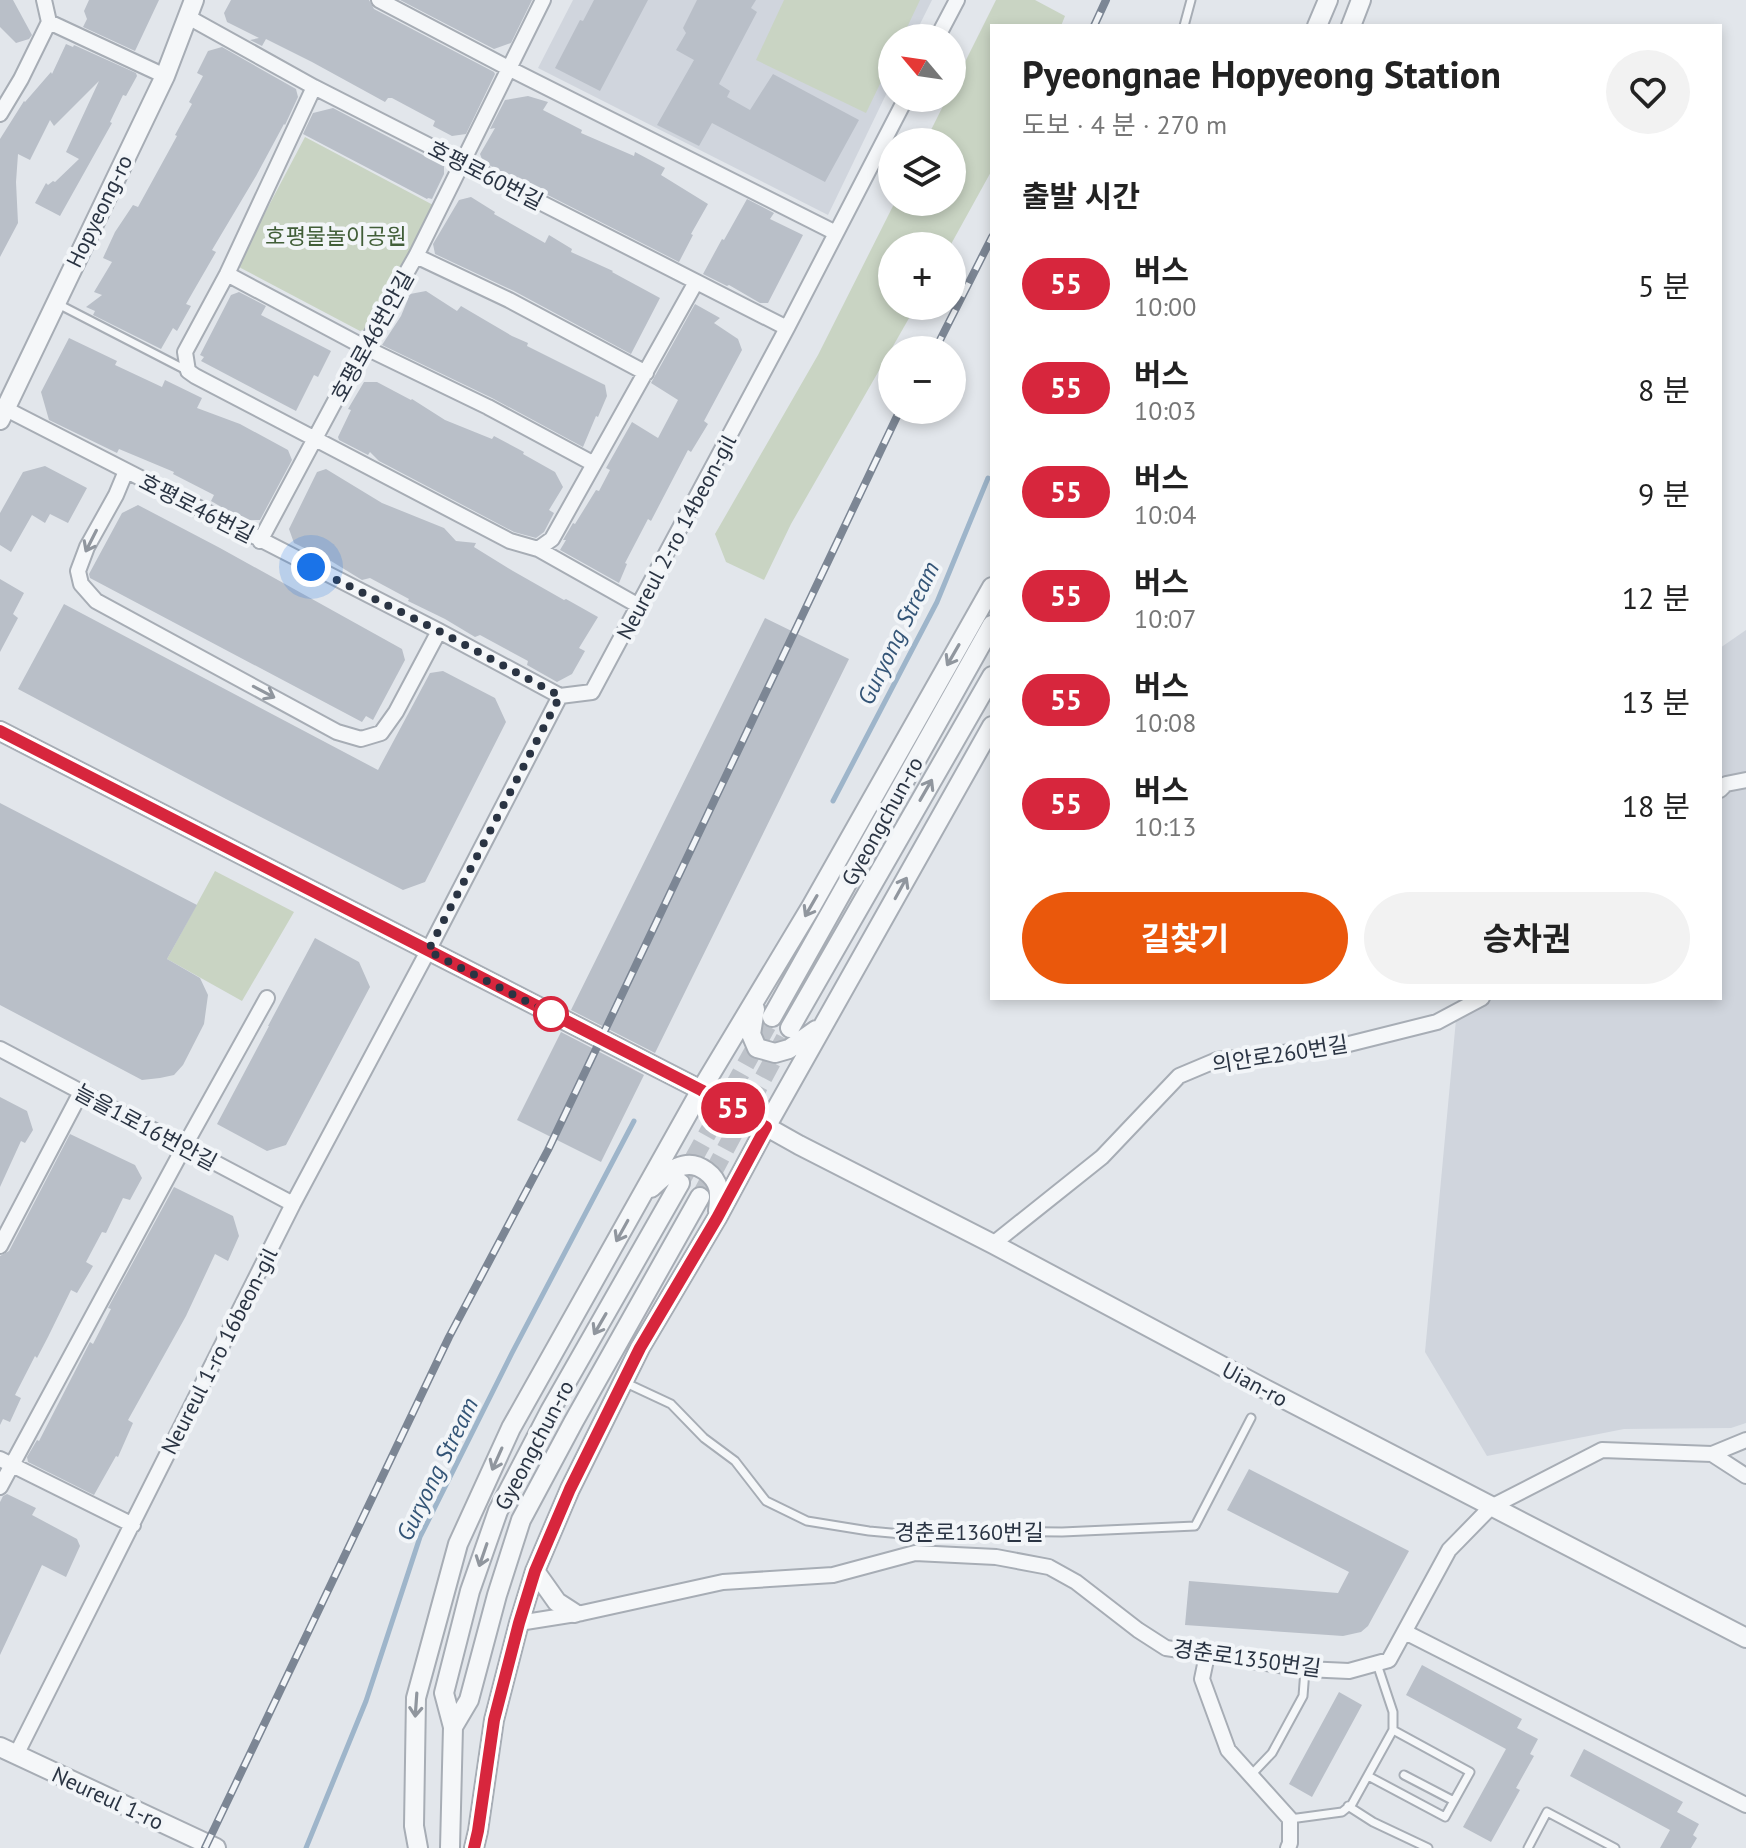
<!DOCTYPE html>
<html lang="ko">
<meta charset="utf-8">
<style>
body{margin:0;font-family:"PT Sans","Noto Sans KR",sans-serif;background:#f2f2f2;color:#222;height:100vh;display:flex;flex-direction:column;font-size:30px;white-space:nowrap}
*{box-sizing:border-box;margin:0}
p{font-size:26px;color:#767676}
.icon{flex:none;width:44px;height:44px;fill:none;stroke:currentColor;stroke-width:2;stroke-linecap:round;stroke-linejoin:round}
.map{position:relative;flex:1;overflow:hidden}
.panel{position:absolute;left:990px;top:24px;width:732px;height:976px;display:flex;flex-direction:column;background:#fff;border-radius:0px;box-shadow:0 4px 12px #0003}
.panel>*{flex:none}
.badge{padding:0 16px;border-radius:26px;font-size:28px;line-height:52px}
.needle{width:52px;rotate:299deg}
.tools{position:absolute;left:878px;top:24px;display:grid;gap:16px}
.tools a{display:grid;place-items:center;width:88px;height:88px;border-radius:50%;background:#fff;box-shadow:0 4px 12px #0003;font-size:40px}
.you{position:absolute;width:40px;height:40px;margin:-20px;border:6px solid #fff;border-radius:50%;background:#1a73e8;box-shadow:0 0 0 12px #1a73e833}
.map>.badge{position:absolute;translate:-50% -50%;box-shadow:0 0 0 4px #fff}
h2{padding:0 32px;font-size:30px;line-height:72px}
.round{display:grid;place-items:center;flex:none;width:84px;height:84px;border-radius:42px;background:#f2f2f2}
.head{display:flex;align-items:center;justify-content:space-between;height:136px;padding:0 32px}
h1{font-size:38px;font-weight:700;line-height:60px}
.cta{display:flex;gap:16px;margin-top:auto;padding:16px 32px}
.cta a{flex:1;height:92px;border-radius:48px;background:#ea580c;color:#fff;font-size:32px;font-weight:700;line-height:92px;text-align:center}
.cta a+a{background:#f2f2f2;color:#222}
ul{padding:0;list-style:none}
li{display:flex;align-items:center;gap:24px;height:104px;padding:0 32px}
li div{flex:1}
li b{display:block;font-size:30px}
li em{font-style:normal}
li .badge{min-width:88px;font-weight:700;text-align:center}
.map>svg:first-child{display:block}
.built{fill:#d0d5dd}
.green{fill:#c9d4c3}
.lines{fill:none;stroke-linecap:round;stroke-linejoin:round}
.stream{stroke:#9eb5ca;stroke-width:5}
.building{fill:#b9bfc8}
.tertiary-tunnel{stroke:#bdc2c9;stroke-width:18;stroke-dasharray:18 9;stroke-linecap:butt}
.service-casing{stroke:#a7adb5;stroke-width:11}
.minor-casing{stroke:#a7adb5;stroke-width:18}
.tertiary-casing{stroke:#a7adb5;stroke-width:22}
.service{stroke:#f5f7f9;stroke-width:7}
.minor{stroke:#f5f7f9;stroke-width:14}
.tertiary{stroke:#f5f7f9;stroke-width:18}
.rail-casing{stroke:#7c8694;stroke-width:8}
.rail{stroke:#f2f5f8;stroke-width:5;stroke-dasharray:15;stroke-linecap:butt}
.oneway{stroke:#90969e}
.line-casing{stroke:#fff;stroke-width:18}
.line{stroke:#d7263d;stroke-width:12}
.walk{stroke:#2a3443;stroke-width:8;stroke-dasharray:0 14.4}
.stop-dot{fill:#fff;stroke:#d7263d;stroke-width:4}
.labels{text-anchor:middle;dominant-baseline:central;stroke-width:8;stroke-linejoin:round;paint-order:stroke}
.street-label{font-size:22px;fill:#2a3443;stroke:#f2f5f8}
.park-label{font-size:22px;fill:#415e38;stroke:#f2f5f8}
.water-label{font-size:24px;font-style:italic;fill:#345577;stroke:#f2f5f8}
</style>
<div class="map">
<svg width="1746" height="1848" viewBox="0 0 1746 1848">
<rect width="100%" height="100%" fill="#e2e6eb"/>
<path class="built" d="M573 0H932L913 38H892V82L828 215 538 68Z
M1746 630V1423L1731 1428 1624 1429 1487 1456 1425 1352 1458 998H1720V648Z"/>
<path class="green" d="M784 0H920L902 38H892V59L866 113 756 60Z
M996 0H1035L1065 16 1061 26H992V170L950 246H892V306H916L791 524 764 580 726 562 715 534 818 355 895 202H952V142H925L947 98H952V88Z
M305 137 435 206 368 328 360 331 237 266Z
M215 871 294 912 242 1001 167 959Z"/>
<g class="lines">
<path class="stream" d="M833 801 937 602 988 478
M306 1848 366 1701 420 1537 512 1353 634 1121"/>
</g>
<path class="building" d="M0 0H13L32 35 29 39 16 43 0 27Z
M89 0H159L135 51 83 27 87 19 84 11Z
M231 0H369L374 9 494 72 495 74 466 134 452 136 433 126 435 121 392 98H388L385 102 312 62 266 39 262 46 250 40 259 38 227 22 224 13Z
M400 0H532L511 43 494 49Z
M594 0H648L600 91 555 68 580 20 583 21Z
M697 0H756L751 8 757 12 719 84 730 91 727 97 750 110 773 74 859 120 825 182 712 123 699 146 657 125 694 60 676 50 686 33 683 28Z
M66 44 73 47 74 45 136 73 137 76 126 96 123 95 110 122 112 123 60 216 35 203 46 183 48 185 53 181 55 182 79 159 66 152 99 81 54 126 50 120 30 160 18 154 16 182 18 223 0 257V139L24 101 25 102 51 72 52 74Z
M222 47 296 89 298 97 285 125 284 124 256 176 212 250 216 252 186 304 191 306 177 331 173 328 161 349 93 315 95 311 86 307 102 295 94 292 112 262 103 258 115 232 133 205 138 207 177 136 175 135 192 104 189 102 203 76 197 73 208 51Z
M528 96 548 102 543 110 582 130 581 133 634 156 635 152 665 168 661 175 708 204 691 234 693 235 679 262 483 162 480 154 495 128 490 129 505 100Z
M333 108 444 166V174L432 199 428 198 427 199 303 134 313 113Z
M471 197 495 212 494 214 545 243 549 235 572 249 571 252 613 271 612 272 660 298 631 354 514 291 435 254 433 244 459 200Z
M747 199 774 213 770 219 803 235 768 303H760L729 285 727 286 703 274 722 239 724 240Z
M426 291 457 311 461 306 512 336 528 343 527 346 605 385 607 396 598 417 596 416 583 447 492 398 382 345 401 316 410 294Z
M239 292 266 306 261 315 331 351 318 377 314 375 296 411 201 361 204 357 200 355 231 295Z
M695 304 720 318 714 323 738 339 742 350 704 421 708 424 691 452 688 450 651 521 648 519 625 563 627 564 619 583 560 550 566 540H563L573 523 575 524 596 490 599 491 610 470 606 468 632 422 658 438 678 400 651 383Z
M69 338 117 361 115 365 162 387 165 380 202 398 197 408 240 424 288 450 292 460 260 520H244L211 501 214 495 173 474 174 472 119 449 117 453 49 420 41 392Z
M364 382H377L411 400 412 399 445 420 492 439 494 436 524 452 523 454 555 472 563 487 549 510 554 513 544 532 536 538 514 532 379 461 370 452 368 455 339 440 338 437 351 410 348 409Z
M45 466 87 488 68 523 50 514 45 523 32 515 11 552 0 545V513L23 472Z
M326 469 382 503 444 528 456 541 476 543 474 547 513 571 564 600 566 599 598 617 579 648 585 651 572 674 557 682 527 665 528 661 480 635 475 637 445 619 408 601 409 599 370 578 362 580 331 561 294 543 289 529 317 472Z
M138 505 220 548 402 649 405 660 373 720 366 716 362 722 90 578 89 574 122 513Z
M0 579 24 593 13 614 18 618 0 652Z
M64 604 378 770 430 673 443 671 495 698 506 722 425 882 403 890 226 799 18 689Z
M765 618 849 659 655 1053 571 1010Z
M0 803 197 905 167 959 200 978 208 995 204 1024 183 1065 174 1075 160 1078 142 1080 0 1005Z
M315 938 359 962 370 987 286 1145 267 1151 217 1124 269 1026H268Z
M561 1032 644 1075 601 1162 517 1120Z
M0 1097 27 1111 33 1130 25 1143 21 1141 0 1187Z
M70 1134 135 1165 142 1178 130 1200 123 1198 106 1233 102 1232 86 1262 93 1266 77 1293 71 1290 48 1337 37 1358 35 1356 15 1395 21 1398 10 1422 3 1419 0 1425V1256L9 1251Z
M174 1187 233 1216 239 1236 228 1261 215 1254 186 1316 128 1420 133 1423 118 1457 116 1456 94 1495 28 1462 27 1457 37 1440 39 1441 90 1342 93 1344 111 1309 108 1308Z
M1249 1469 1409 1551 1368 1626 1361 1632 1343 1636 1185 1625 1189 1581 1338 1593 1349 1572 1227 1510Z
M7 1494 36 1508 32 1515 77 1539 80 1546 66 1577 42 1565 0 1655V1502L3 1496Z
M1422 1665 1522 1719 1517 1728 1538 1739 1530 1754 1534 1756 1516 1788 1520 1790 1491 1842 1463 1827 1506 1749 1406 1695Z
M1339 1692 1362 1705 1312 1797 1289 1784Z
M1584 1749 1683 1802 1677 1812 1699 1824 1693 1835 1697 1838 1691 1848H1660L1670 1830 1570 1776Z"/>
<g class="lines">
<path class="tertiary-tunnel" d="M680 1183 772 1017
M700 1197 790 1028"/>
<g class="service-casing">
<path id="service" d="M1184 26 1191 0
M58 304 186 370
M626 1383 671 1404 704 1438 735 1461 766 1501 807 1521 869 1531 913 1535 979 1531 1062 1532 1195 1526 1251 1418
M1251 1775 1272 1753 1303 1696 1305 1670
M1404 1775 1454 1801
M1368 1776 1445 1817 1470 1772 1393 1730
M1348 1806 1373 1822 1428 1848
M1290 1819 1342 1812 1352 1804 1393 1730V1712L1377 1664
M1528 1848 1547 1812 1615 1848"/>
</g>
<g class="minor-casing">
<path id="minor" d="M44 0 49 22
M379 0 510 69 836 233
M188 17 314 87 787 328
M937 38 957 0
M314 87 227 274 185 352 188 371 195 376 510 541 538 549 552 539 696 282
M0 114 21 79 49 22 165 76
M416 256 509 300 646 373
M227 274 364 347 488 407 594 464
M0 406 439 631 560 696
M126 471 116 495 87 547 78 571 81 584 96 601 337 732 361 739 381 733 396 712 439 631
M260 541 364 347 416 256 543 0
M538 549 639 606
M1720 790 1726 784 1746 780
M0 1049 293 1204
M993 1244 1102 1157 1179 1076 1217 1060 1337 1047 1437 1022 1482 998
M0 1246 81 1092
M1712 1454 1746 1476
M0 1459 133 1525
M0 1487 184 1147 267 998
M519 1623 582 1613 723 1582 833 1575 915 1553 996 1557 1049 1567 1076 1582 1138 1630 1166 1648 1305 1669 1349 1671 1389 1660 1449 1550 1491 1507 1602 1450 1712 1454 1746 1440
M1405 1632 1746 1805
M1207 1655 1202 1679 1228 1750 1290 1819V1843L1288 1848
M16 1755 293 1204 428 951 560 696 592 692 787 328 906 98"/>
</g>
<g class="tertiary-casing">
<path id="tertiary" d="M1317 26 1328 0
M1351 26 1361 0
M0 420 165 76 194 0
M0 731 701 1090 799 1145 993 1244 1267 1390 1746 1638
M755 1009 751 1034 757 1048 775 1053 789 1049 816 1030
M772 1017 992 625
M790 1028 992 676
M651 1188C667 1173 685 1155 706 1171 721 1182 720 1194 718 1211
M535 1571 557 1602 574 1613
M453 1727 469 1700 497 1595 521 1520 574 1421 700 1197
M0 1747 216 1848
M418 1848 414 1826 416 1698 458 1544 511 1428 701 1090 811 907 992 587
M450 1848 453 1727 444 1693 470 1591 498 1511 550 1411 680 1183
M474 1848 478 1831 494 1720 519 1623 535 1571 570 1489 640 1348 717 1218 766 1127 992 726"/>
</g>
<use href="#service" class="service"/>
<use href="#minor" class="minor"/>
<use href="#tertiary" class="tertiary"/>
<g class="rail-casing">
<path id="rail" d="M1094 26 1106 0
M935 350 992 237
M205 1848 449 1337 548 1150 900 410"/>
</g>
<use href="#rail" class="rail"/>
</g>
<defs><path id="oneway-shaft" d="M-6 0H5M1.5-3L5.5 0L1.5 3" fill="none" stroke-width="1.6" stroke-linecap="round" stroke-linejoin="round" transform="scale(2)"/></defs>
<g class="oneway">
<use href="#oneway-shaft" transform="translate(91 541) rotate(117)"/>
<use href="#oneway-shaft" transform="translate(953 655) rotate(120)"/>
<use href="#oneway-shaft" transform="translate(264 692) rotate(28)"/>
<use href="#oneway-shaft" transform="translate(926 790) rotate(-60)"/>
<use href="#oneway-shaft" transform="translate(901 888) rotate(-61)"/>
<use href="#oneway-shaft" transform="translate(811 906) rotate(120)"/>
<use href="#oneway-shaft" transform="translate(622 1231) rotate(119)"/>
<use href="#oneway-shaft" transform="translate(600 1324) rotate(120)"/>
<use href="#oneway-shaft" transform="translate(497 1459) rotate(114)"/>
<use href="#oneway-shaft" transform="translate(483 1555) rotate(109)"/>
<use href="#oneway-shaft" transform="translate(416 1705) rotate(94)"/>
</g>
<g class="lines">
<g class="line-casing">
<path id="line" d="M0 731 701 1090 766 1127 717 1218 640 1348 570 1489 535 1571 519 1623 494 1720 478 1831 474 1848"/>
</g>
<use href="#line" class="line"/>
<path class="walk" d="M311 567 439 631 560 696 428 951 563 1020 551 1014"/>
</g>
<circle class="stop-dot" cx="551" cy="1014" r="16"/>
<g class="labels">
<g class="street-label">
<text transform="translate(486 175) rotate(27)">호평로60번길</text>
<text transform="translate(99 211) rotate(-64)">Hopyeong-ro</text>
<text transform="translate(372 336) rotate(-61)">호평로46번안길</text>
<text transform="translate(197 508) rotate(27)">호평로46번길</text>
<text transform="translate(676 537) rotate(-62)">Neureul 2-ro 14beon-gil</text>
<text transform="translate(882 821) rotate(-61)">Gyeongchun-ro</text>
<text transform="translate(1280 1054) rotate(-9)">의안로260번길</text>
<text transform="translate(146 1127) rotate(28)">늘을1로16번안길</text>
<text transform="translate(219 1351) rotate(-63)">Neureul 1-ro 16beon-gil</text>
<text transform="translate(1255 1384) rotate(28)">Uian-ro</text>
<text transform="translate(534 1445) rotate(-62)">Gyeongchun-ro</text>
<text x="969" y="1532">경춘로1360번길</text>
<text transform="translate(1247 1658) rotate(8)">경춘로1350번길</text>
<text transform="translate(108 1798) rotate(25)">Neureul 1-ro</text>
</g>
<g class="park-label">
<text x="336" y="236">호평물놀이공원</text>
</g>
<g class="water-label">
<text transform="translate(898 633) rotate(-64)">Guryong Stream</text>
<text transform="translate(437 1469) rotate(-64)">Guryong Stream</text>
</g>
</g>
</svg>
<div class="tools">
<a><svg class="needle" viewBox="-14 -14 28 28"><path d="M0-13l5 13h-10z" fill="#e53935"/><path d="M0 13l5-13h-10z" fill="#767676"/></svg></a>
<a><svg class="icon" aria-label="layers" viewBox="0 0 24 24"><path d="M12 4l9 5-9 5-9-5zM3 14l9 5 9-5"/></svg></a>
<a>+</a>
<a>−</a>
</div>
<div class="you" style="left:311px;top:567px"></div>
<b class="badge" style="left:733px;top:1108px;background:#d7263d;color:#fff">55</b>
<section class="panel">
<div class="head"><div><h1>Pyeongnae Hopyeong Station</h1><p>도보 · 4 분 · 270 m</p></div><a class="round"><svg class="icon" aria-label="heart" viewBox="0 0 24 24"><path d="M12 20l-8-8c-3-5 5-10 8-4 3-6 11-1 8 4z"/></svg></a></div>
<h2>출발 시간</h2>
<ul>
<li><span class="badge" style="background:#d7263d;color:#fff">55</span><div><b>버스</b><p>10:00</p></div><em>5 분</em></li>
<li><span class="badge" style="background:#d7263d;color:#fff">55</span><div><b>버스</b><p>10:03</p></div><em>8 분</em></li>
<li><span class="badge" style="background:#d7263d;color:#fff">55</span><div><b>버스</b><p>10:04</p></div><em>9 분</em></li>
<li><span class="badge" style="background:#d7263d;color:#fff">55</span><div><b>버스</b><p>10:07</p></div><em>12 분</em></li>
<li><span class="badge" style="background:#d7263d;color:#fff">55</span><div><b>버스</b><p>10:08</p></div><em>13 분</em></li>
<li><span class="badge" style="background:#d7263d;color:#fff">55</span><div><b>버스</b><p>10:13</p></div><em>18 분</em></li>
</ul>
<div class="cta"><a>길찾기</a><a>승차권</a></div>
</section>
</div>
